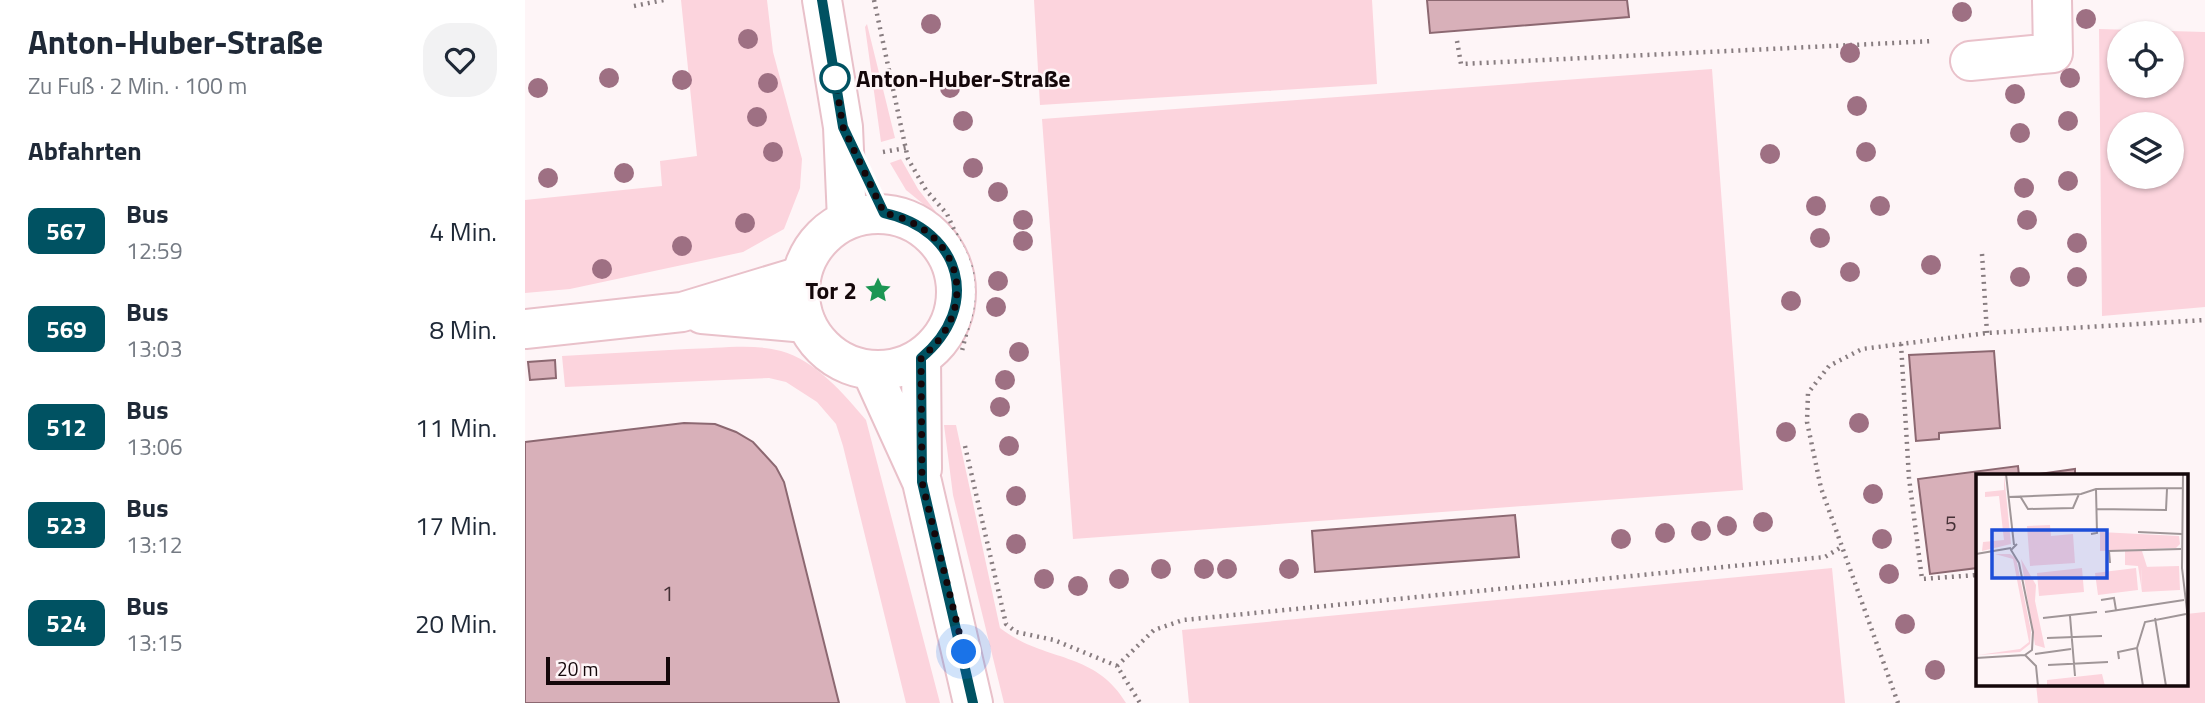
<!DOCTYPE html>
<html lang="de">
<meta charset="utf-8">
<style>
body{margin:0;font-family:"Titillium Web",sans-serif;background:#f2f2f3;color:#1f2937;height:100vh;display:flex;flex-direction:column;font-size:26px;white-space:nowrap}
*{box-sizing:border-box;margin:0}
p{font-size:23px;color:#747a83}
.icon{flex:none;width:38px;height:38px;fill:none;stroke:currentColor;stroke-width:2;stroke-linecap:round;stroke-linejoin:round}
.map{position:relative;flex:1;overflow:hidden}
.details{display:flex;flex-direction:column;background:#fff;width:525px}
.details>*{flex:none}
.badge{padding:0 14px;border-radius:10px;font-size:24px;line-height:46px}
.fabs{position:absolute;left:1582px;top:21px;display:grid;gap:14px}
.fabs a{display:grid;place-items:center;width:77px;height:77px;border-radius:50%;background:#fff;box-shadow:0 2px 5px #0004;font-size:35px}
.scale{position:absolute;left:21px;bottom:18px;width:124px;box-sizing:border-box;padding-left:7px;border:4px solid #14070a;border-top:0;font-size:19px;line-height:24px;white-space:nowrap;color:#14070a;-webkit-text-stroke:5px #fef5f7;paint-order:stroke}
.you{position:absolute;width:35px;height:35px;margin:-18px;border:5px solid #fff;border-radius:50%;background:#1a73e8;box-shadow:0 0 0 10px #1a73e833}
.map>.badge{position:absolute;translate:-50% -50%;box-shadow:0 0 0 4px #fff}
h2{padding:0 28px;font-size:26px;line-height:63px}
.round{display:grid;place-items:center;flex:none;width:74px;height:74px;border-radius:28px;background:#f2f2f3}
.head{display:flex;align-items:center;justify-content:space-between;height:119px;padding:0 28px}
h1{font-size:33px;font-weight:700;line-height:52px}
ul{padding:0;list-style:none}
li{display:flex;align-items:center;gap:21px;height:98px;padding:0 28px}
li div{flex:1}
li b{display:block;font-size:26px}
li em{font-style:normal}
li .badge{min-width:77px;font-weight:700;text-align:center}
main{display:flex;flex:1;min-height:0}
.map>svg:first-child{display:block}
.grass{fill:#fcd4dd;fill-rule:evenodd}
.building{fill:#d8b0b9;stroke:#8c6871;stroke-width:2}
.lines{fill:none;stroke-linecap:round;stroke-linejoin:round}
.street-casing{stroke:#e9c1ca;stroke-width:42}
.secondary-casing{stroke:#e9c1ca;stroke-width:42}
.path{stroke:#887d80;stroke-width:4.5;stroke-dasharray:2 5;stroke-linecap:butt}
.street{stroke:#fff;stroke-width:38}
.secondary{stroke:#fff;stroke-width:38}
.tree{fill:#9e7083}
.line-casing{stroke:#fff;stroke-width:16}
.line{stroke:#005262;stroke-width:10}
.walk{stroke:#14070a;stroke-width:7;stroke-dasharray:0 12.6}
.stop-dot{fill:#fff;stroke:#005262;stroke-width:3.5}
.labels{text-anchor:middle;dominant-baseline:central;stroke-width:5;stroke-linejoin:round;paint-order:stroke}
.number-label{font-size:21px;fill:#453136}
.stop-label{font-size:24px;font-weight:bold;fill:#14070a;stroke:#fef5f7;text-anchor:start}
.poi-label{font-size:24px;font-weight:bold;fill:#14070a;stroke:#fef5f7;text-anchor:end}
.inset-road{fill:none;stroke:#a09698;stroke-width:2}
.view{fill:#1d4ed8;fill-opacity:0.15;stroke:#1d4ed8;stroke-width:3.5}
.inset-edge{fill:none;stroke:#14070a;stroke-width:3.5}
</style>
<main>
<section class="details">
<div class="head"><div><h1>Anton-Huber-Straße</h1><p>Zu Fuß · 2 Min. · 100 m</p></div><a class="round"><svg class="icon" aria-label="heart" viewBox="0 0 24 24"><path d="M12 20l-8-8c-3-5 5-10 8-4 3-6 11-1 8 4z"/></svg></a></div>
<h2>Abfahrten</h2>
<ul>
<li><span class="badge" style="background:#005262;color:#fff">567</span><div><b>Bus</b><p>12:59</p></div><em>4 Min.</em></li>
<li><span class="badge" style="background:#005262;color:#fff">569</span><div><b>Bus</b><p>13:03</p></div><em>8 Min.</em></li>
<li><span class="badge" style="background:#005262;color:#fff">512</span><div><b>Bus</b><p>13:06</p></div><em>11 Min.</em></li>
<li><span class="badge" style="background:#005262;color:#fff">523</span><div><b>Bus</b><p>13:12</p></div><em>17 Min.</em></li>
<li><span class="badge" style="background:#005262;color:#fff">524</span><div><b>Bus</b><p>13:15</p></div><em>20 Min.</em></li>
</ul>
</section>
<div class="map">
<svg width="1680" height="703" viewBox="0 0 1680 703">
<rect width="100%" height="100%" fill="#fef5f7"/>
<path class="grass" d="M156 0H242L248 52 277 159 275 188 259 229 218 252 45 289 0 293V200L137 186 135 161 172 156Z
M509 0H847L852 84 515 105Z
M342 24 370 138 356 142 340 27Z
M1574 29 1680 32V307L1577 316ZM1594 33H1647V86H1594ZM1594 124H1647V177H1594Z
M1187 69 1218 490 548 539 517 119Z
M376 159 393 189 411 212H408L381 190 365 163Z
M162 349C191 349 227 343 256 351 290 360 319 394 341 420L415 703H381L318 446 311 424 292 402 261 382 244 378 40 387 37 356Z
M419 425H431L475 628C520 663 569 650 601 703H479L428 495Z
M1307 568 1320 703H664L657 630Z
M1680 612V703H1513L1511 684H1661V614Z"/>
<path class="building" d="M902 0H1102L1104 17 905 33Z
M1469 351 1475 428 1414 433V439L1391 441 1384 355Z
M30 360 31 378 5 380 3 362Z
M159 423 190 424 211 432 228 442 251 467 259 482 314 703H0V442Z
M1493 466 1494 476H1452V568L1405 574 1393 479Z
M1550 469V476H1499Z
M990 515 994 557 790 572 787 531Z"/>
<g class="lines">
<g class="street-casing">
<path id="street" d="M1445 61 1528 53 1527 0
M177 314 281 323
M0 329 157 312 276 276"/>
</g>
<g class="secondary-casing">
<path id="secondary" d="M297 0 318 127 322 220
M275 292a78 78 0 1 1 156 0a78 78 0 1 1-156 0Z
M396 358 397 469
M346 370 397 482 448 703"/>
</g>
<path class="path" d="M349 0 383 159 401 190 422 214 447 270 448 305 437 351
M109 6 139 0
M932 41 936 64 1409 41
M358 152 381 148
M1457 254 1462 333
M1376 344 1384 478 1397 579 1452 575
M440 446 481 624 491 632 529 640 592 666 615 703
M592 666 629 630 658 620 1300 557 1318 546
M1373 703 1296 488 1282 422 1283 393 1304 366 1337 349 1462 333 1680 320"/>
<use href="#street" class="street"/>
<use href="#secondary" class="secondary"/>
</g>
<g class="tree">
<circle cx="1437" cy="12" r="10"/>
<circle cx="1561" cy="19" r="10"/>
<circle cx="406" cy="24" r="10"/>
<circle cx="223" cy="39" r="10"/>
<circle cx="1325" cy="53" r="10"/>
<circle cx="84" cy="78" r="10"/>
<circle cx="1545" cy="78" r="10"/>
<circle cx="157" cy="80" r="10"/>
<circle cx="243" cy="83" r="10"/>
<circle cx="13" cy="88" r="10"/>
<circle cx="425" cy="88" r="10"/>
<circle cx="1490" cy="94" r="10"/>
<circle cx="1332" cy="106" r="10"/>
<circle cx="232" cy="117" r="10"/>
<circle cx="438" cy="121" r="10"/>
<circle cx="1543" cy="121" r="10"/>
<circle cx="1495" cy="133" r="10"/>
<circle cx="248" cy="152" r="10"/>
<circle cx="1341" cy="152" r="10"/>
<circle cx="1245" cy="154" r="10"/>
<circle cx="448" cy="168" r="10"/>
<circle cx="99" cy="173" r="10"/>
<circle cx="23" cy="178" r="10"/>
<circle cx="1543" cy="181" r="10"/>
<circle cx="1499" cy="188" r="10"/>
<circle cx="473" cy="192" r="10"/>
<circle cx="1291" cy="206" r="10"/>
<circle cx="1355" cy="206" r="10"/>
<circle cx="498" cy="220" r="10"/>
<circle cx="1502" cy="220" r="10"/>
<circle cx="220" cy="223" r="10"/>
<circle cx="1295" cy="238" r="10"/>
<circle cx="498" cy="241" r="10"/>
<circle cx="1552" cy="243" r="10"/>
<circle cx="157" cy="246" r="10"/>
<circle cx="1406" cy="265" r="10"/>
<circle cx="77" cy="269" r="10"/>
<circle cx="1325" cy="272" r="10"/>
<circle cx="1495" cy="277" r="10"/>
<circle cx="1552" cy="277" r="10"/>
<circle cx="473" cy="281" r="10"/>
<circle cx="1266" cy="301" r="10"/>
<circle cx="471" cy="307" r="10"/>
<circle cx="494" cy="352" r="10"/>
<circle cx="480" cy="380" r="10"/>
<circle cx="475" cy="407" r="10"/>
<circle cx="1334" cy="423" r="10"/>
<circle cx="1261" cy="432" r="10"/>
<circle cx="484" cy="446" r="10"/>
<circle cx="1348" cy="494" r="10"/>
<circle cx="491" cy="496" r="10"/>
<circle cx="1238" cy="522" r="10"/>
<circle cx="1202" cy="526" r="10"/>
<circle cx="1176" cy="531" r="10"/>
<circle cx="1140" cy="533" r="10"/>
<circle cx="1096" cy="539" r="10"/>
<circle cx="1357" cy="539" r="10"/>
<circle cx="491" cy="544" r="10"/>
<circle cx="636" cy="569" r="10"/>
<circle cx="679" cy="569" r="10"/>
<circle cx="702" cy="569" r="10"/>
<circle cx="764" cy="569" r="10"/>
<circle cx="1364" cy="574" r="10"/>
<circle cx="519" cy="579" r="10"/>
<circle cx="594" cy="579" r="10"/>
<circle cx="553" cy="586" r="10"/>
<circle cx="1380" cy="624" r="10"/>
<circle cx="1410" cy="670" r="10"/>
</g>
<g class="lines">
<g class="line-casing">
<path id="line" d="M297 0 318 127 359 213C436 229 458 307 396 358L397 482 448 703"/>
</g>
<use href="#line" class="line"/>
<path class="walk" d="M310 78 318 127 359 213C436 229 458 307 396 358L397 482 439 652"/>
</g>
<defs>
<g id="sight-bare" transform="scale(2.1)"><path d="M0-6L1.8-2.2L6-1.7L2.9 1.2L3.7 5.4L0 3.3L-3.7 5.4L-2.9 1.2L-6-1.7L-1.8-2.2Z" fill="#1c9653" stroke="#fef5f7" stroke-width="2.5" paint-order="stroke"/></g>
</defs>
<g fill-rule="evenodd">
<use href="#sight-bare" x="353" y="290"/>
</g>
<circle class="stop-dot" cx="310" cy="78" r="14"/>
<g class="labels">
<g class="number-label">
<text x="1426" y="523">5</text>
<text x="143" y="593">1</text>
</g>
<g class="stop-label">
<text x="331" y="78">Anton-Huber-Straße</text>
</g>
<g class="poi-label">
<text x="332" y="290">Tor 2</text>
</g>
</g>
<g transform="translate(1451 474)">
<rect width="212" height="212" fill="#fef5f7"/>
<path d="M28 0 35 70 6 77 7 68 28 66 23 22 9 23V18L28 16ZM74 51 75 62 97 60 99 89 54 92 51 52ZM124 58 203 62 204 70 200 74 124 77ZM19 80H34L40 84 55 157 54 170 44 178 2 181 44 175 53 168 37 85ZM45 85 60 111 59 127 69 174 59 171ZM106 94 108 118 63 122 61 99ZM160 94 162 116 122 121 119 99ZM126 200 129 212H71V206Z" fill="#fcd4dd"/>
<path d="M149 77H166L171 93 165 94 166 118 162 92 149 91Z" fill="#fcd4dd"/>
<path d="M203 92 204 116 166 118 165 93Z" fill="#fcd4dd"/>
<path class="inset-road" d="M30 0 38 71M73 0H104M207 0 206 94 212 145M44 22 52 35 97 34 103 20M32 23 105 20 120 15 207 14M120 35 190 36 191 15M162 58 206 60M115 60 121 59 120 15M41 70 35 76 43 89 57 158 56 176 49 181M0 80 35 74M134 89 133 77 205 75M125 126 138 124 140 136M129 138 208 126M94 142 99 202M67 144 121 138M179 144 190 212M71 164 126 162M59 180 95 175M49 181 60 192 62 212M0 184 49 181M143 185 142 178 161 174M72 191 132 188M167 212 161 174 169 148 210 140"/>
<path class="view" d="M16 56H131V104H16Z"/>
<rect width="212" height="212" class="inset-edge"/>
</g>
</svg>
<div class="fabs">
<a><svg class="icon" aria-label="locate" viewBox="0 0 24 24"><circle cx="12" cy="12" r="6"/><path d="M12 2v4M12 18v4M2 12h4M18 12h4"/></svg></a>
<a><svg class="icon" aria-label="layers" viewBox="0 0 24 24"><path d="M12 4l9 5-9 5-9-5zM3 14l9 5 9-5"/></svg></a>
</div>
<div class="scale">20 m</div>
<div class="you" style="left:439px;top:652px"></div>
</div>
</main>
